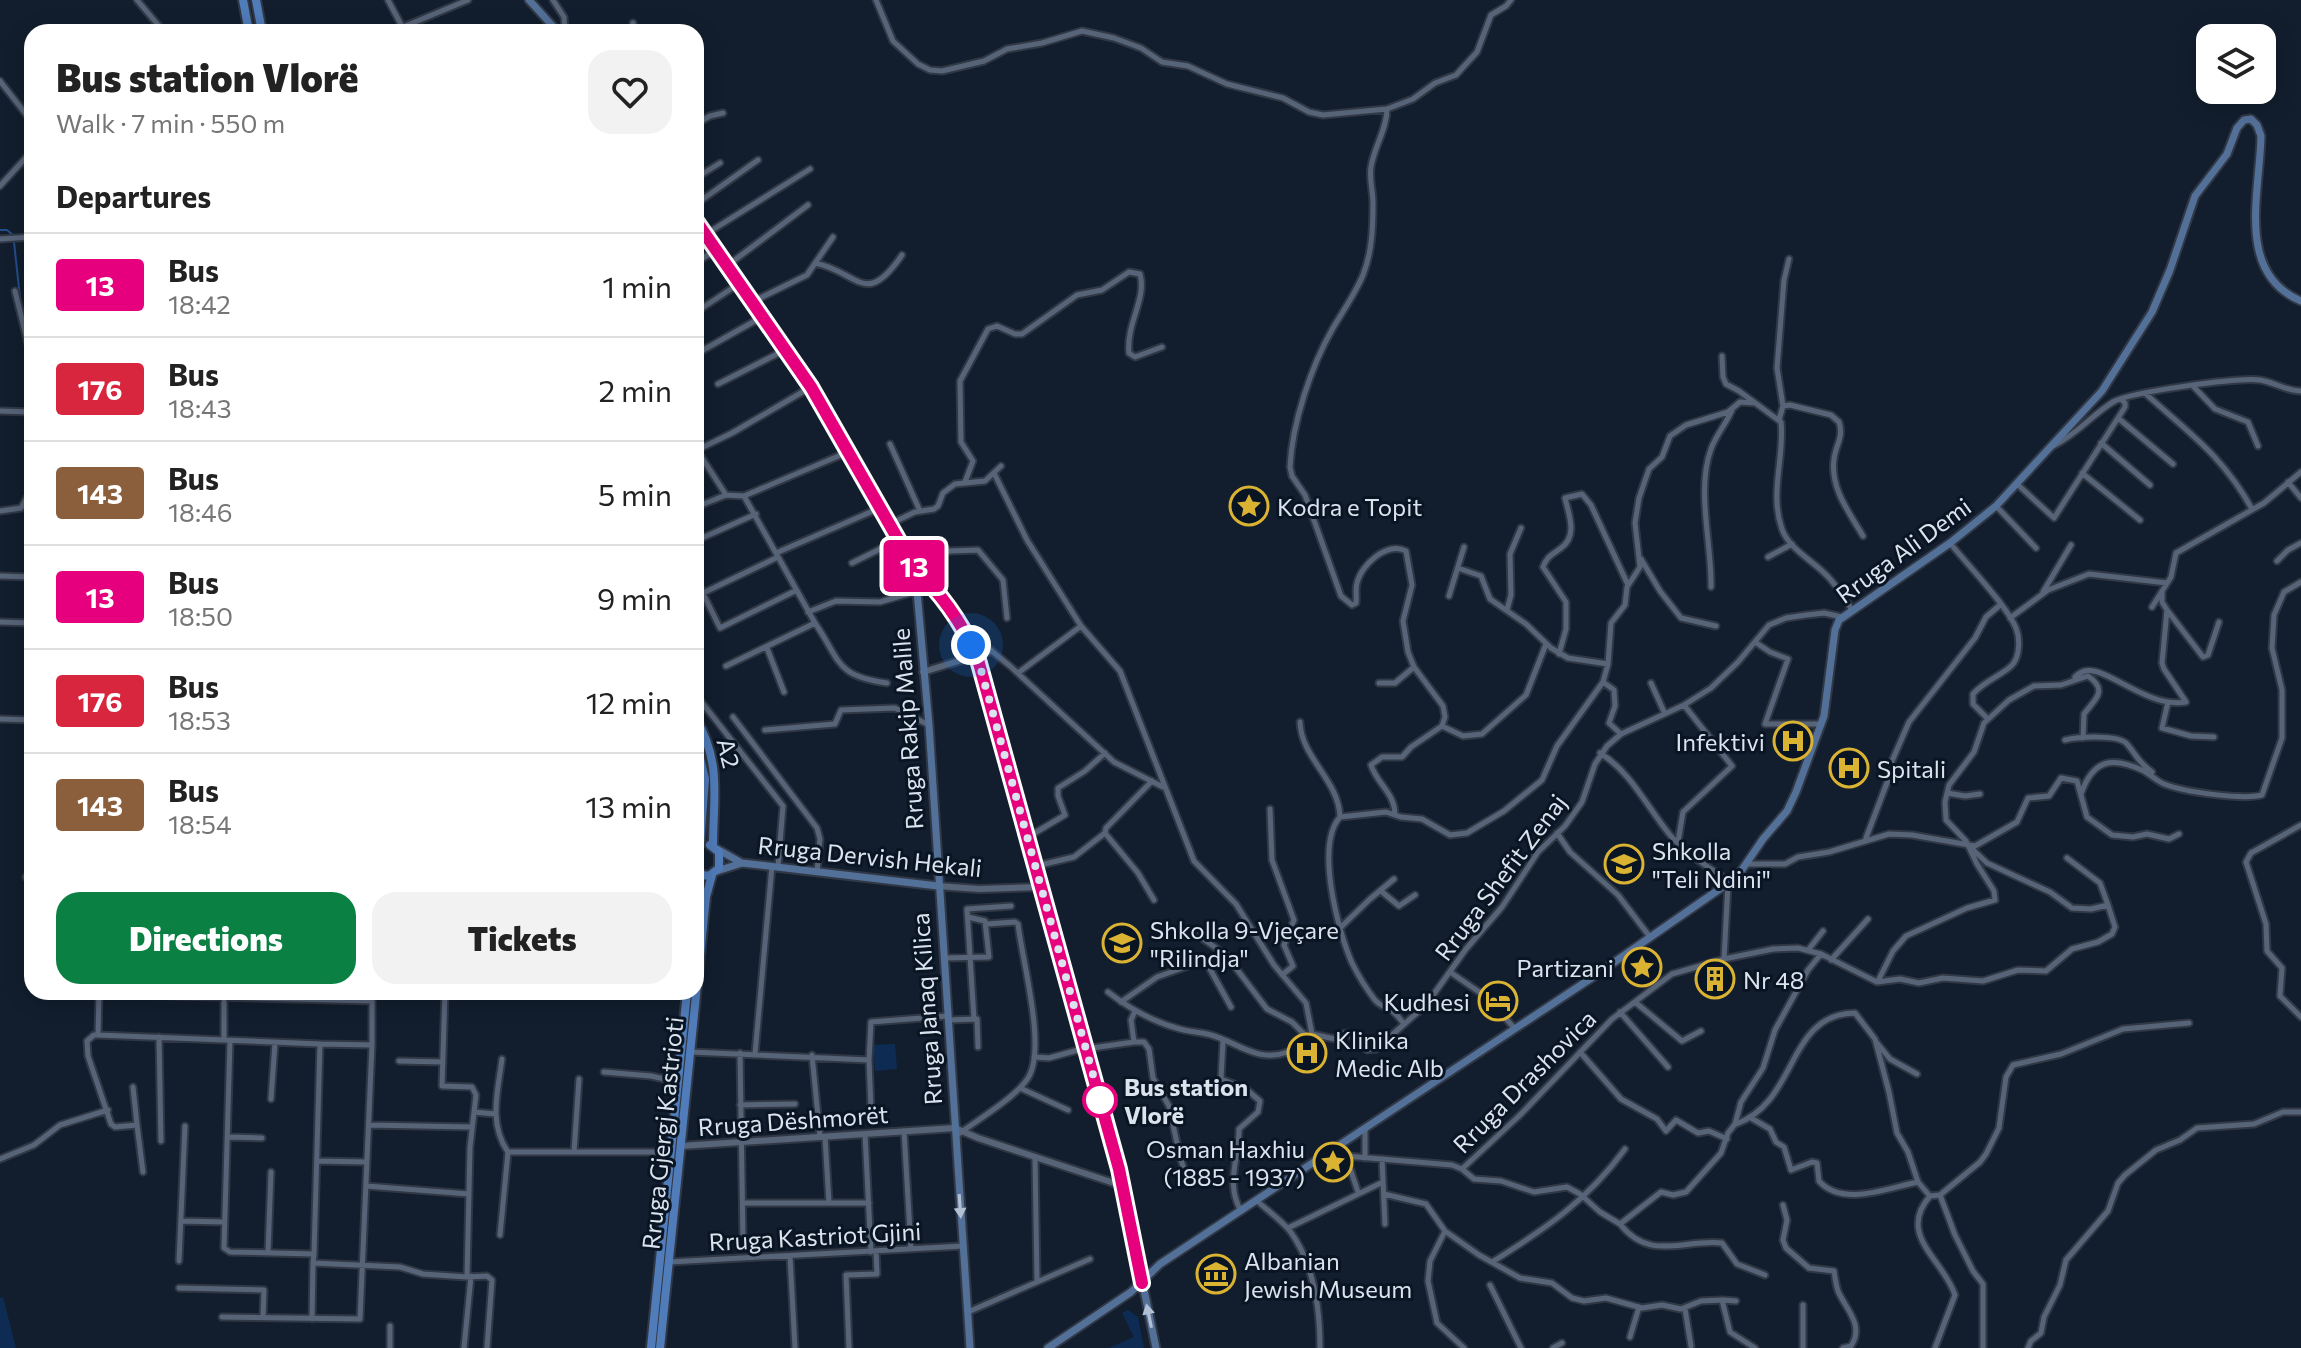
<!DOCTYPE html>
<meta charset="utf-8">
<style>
body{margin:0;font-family:Commissioner,sans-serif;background:#f2f2f2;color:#222;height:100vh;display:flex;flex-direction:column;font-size:30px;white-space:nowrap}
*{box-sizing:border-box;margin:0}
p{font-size:26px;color:#767676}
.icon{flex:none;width:44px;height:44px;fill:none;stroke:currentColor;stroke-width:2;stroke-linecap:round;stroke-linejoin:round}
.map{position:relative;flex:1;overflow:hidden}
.side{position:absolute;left:24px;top:24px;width:680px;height:976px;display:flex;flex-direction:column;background:#fff;border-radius:24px;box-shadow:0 4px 20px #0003}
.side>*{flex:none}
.badge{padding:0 16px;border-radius:6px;font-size:28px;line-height:52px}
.controls{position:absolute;left:2196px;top:24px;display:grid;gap:16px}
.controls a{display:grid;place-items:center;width:80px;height:80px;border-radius:16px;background:#fff;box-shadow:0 4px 20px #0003;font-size:40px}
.you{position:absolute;width:40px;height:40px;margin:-20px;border:6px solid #fff;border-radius:50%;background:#1a73e8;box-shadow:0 0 0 12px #1a73e833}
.map>.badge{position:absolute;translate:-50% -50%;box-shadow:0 0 0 4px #fff}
h2{padding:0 32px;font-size:30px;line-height:72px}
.round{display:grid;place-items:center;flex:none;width:84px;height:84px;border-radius:24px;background:#f2f2f2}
.head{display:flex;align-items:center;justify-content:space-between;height:136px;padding:0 32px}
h1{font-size:38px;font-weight:800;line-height:60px}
.action{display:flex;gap:16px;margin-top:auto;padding:16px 32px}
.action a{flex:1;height:92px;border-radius:24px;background:#0b8043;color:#fff;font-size:32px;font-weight:800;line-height:92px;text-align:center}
.action a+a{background:#f2f2f2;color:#222}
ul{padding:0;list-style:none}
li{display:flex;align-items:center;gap:24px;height:104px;padding:0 32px;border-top:2px solid #e0e0e0}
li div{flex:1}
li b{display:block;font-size:30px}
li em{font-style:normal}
li .badge{min-width:88px;font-weight:700;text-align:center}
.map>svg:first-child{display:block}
.green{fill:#0e2c53}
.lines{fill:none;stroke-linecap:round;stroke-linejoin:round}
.stream{stroke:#224e8a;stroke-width:2}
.minor-casing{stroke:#313845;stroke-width:9}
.tertiary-casing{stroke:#313845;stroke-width:10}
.secondary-casing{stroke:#313845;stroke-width:11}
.primary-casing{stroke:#313845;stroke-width:12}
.minor{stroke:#576478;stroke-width:5}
.tertiary{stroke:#576478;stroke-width:6}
.secondary{stroke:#537099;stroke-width:7}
.primary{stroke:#507cb9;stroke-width:8}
.oneway{fill:#b2c0d4}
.line-casing{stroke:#fff;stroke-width:18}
.line{stroke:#e6007e;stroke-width:12}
.walk{stroke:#dbe3ee;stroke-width:8;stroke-dasharray:0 14.4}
.stop-dot{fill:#fff;stroke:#e6007e;stroke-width:4}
.labels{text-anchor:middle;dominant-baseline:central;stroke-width:6;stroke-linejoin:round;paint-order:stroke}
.poi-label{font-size:24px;fill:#dbe3ee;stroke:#0a1524;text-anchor:start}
.street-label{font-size:24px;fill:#dbe3ee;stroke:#0a1524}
.stop-label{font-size:24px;font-weight:bold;fill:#dbe3ee;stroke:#0a1524;text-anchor:start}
</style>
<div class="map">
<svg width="2301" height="1348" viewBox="0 0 2301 1348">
<rect width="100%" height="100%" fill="#121e2e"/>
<path class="green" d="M895 1044 897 1069 875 1071 873 1045Z
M3 1297 16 1348H0V1298Z
M1128 1310 1138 1317 1144 1348H1109L1134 1337 1122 1313Z"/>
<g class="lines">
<path class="stream" d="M0 230H7L13 235
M14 242 21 307"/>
<g class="minor-casing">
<path id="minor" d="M137 0 164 32
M388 0 405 32
M553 0 564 17 565 32
M876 0 893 41 918 64 930 70 942 71 984 61 1007 49 1042 43 1082 31 1114 38 1141 48 1162 62 1188 66 1227 84 1283 98 1309 112 1323 115 1387 109 1413 99 1435 83 1456 75 1477 52 1491 15 1506 6 1511 0
M403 27 468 0
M633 32V23
M0 81 32 122
M1387 109C1387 129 1374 147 1371 167 1369 179 1373 191 1373 203 1373 228 1372 252 1363 275 1355 294 1343 311 1333 328 1311 366 1292 424 1290 467L1292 476 1305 495 1341 596 1352 605 1356 603C1357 597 1355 589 1357 583 1361 565 1387 541 1406 551L1412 585 1403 621 1408 652 1414 667 1443 706 1445 717 1442 726 1411 747 1402 757H1382L1371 765C1377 784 1395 793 1395 815
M696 124 710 116 723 113
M696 178 720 163
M0 186 32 151
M696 204 758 160
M706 234 810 169
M0 239 32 237
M696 262 717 250
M815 263C859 272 865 309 902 255
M728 265 808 205
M15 291 29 348 32 351
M752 302 807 275 833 237
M696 312 740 283
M696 354 762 317
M1722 356 1723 377 1726 384 1739 391 1781 422C1785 456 1769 493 1782 529 1789 550 1816 562 1830 579 1838 588 1845 599 1852 610
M718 384 785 350
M2193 386 2215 409 2248 422 2258 446
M2146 394C2190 434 2222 455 2252 509
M1783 406 1777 368 1784 280 1789 259
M0 411 32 412
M2118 418 2173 464
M1779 420 1783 406 1790 405 1831 415 1839 422C1844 437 1836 444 1834 459 1830 488 1849 512 1863 536
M2101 443 2150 485
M890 444 920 511
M2053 446C2076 435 2092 415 2113 402 2130 392 2239 377 2260 380 2274 382 2286 391 2301 391
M697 450 732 433 811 387
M697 450 726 495
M994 473 1027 540 1081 626 1120 671 1194 861 1236 904 1274 965 1306 1003 1312 1034C1307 1044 1299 1048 1288 1052 1257 1063 1239 1043 1211 1035 1201 1032 1190 1032 1180 1029 1153 1022 1130 1009 1108 992
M2082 473 2140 520
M965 482 973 461 961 442 960 381 988 329 997 326 1015 334H1022L1077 295 1102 290 1129 272 1140 274C1147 299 1126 323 1129 353L1135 357 1162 347
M2288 482 2301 498
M2017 484 2054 518 2125 407V403L2121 399
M744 496 848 452
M1996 506 2036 548
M696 507 726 495 744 496 815 623 726 666
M0 511 21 508 32 489
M890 524 915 512 934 509 938 506 943 493 955 484 985 481 1001 466
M702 538 756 514
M1950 543C1967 564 2007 606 2016 628 2020 638 2020 655 2013 664 2005 674 1985 680 1973 694V704L1987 718
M776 553 880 508
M1768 557 1792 544
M1641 559 1660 591 1681 618 1716 626
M2277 561 2288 550 2301 543
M852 563 898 540
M1458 568 1481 576 1490 599 1526 624 1551 648 1568 658 1608 664
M915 569 949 551 978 550 1003 580 1007 618
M0 576 32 577
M696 579 720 628 795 591
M1711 587C1712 545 1696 490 1711 449 1716 435 1726 424 1732 410
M2043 592 2071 545
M2162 592V602L2167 610 2203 657 2208 655 2219 622
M703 593 778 557
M1449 596 1464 547
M2152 607 2171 577 2176 553 2264 503 2301 472
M1507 610 1511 595 1510 554 1521 528
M808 612 836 601 880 602 931 587
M2010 618 2048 590 2089 574 2167 583
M0 622 32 623
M815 623C841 661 835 676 887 683
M966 630 1010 666 1114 762 1163 787
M1755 642 1770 652 1788 659 1765 724H1821
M767 648 784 692
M1559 654 1566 629V602L1543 567C1547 556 1552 555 1561 548 1578 536 1569 515 1565 498L1582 494 1591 505 1628 585
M1018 673 1081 626
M2075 677C2078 674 2081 672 2085 671 2107 666 2148 709 2186 702L2164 669 2162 663 2167 610
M1379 683H1395L1414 667
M1651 683 1665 714
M696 695 783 806 778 867
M2168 702 2162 728 2191 736 2214 737
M733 717 817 828 820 839 817 872
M0 719 32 720
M1300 722C1301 758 1339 780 1340 817
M1442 726 1463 736 1482 734 1526 695 1546 644
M765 730 835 724 841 710 895 708 929 725
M1621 734 1609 723 1615 706 1614 690 1603 682 1608 664 1611 623 1625 605 1627 587 1640 567 1635 523 1639 498 1649 469 1662 457 1670 436 1686 425 1728 412 1740 402 1755 403
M2065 740C2077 737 2119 734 2127 744 2138 757 2137 761 2152 772
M1600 753C1631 772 1647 807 1670 835 1686 854 1710 868 1730 882
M1947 793 1965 796 1980 794
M2081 794C2093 759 2112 756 2144 771 2151 775 2157 781 2164 784 2184 792 2242 800 2262 795L2282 738V690L2272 648 2274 615 2284 592 2301 582
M1270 809 1272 860 1294 920 1284 945 1293 966 1282 975
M2301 825 2251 853 2246 862 2266 924 2267 951 2282 968 2280 996 2301 1017
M1105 833 1138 873 1154 900
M1557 833 1570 852 1618 895 1650 937
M1028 837 1065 815 1058 796V788L1085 771 1105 753
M1866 838 1888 780 1892 761 1909 722 1975 638 1986 617 2000 605
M1678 842 1683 812 1732 766 1684 705
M1969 846 1987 863 2050 892 2072 908 2091 909 2108 905 2100 883 2067 858
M1747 864H1785L1798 857 1829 852 1889 834 1912 835 1975 846 2017 822 2028 798 2049 796 2061 778 2077 781 2087 817 2112 835 2133 837 2147 834 2169 839 2179 834
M1036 866 1074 857 1105 833 1106 828 1152 781
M26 877 32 876
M1381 891 1399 906 1415 895
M1340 928 1370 899 1394 879
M1199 936 1226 955 1267 1009 1292 1022 1309 1039
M1809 949 1823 931
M944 958 989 957 985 921 968 917
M1724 959 1728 884
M1831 960 1868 919
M1450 972 1488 998 1515 1029
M1878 981 1893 951 1906 936 1967 908 1995 900 1994 891 1977 864 1966 841 1946 820 1945 802 1949 785 1974 752 1984 723 2009 700 2034 686 2061 685 2088 676C2110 691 2093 701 2084 714L2083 738
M224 992V1040L320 1044 314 1254 230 1252 224 1248 230 1041
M99 993 98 1035 224 1040
M99 994 372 1001V1045L320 1044
M1121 1002 1157 977 1205 960 1231 1007
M1635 1002 1682 1041 1701 1031
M1135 1011 1131 1020 1134 1042H1144L1149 1049 1153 1078 1169 1106 1180 1157 1185 1172
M1620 1012 1668 1067
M974 1019 967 909 1011 906
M949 1020 977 1019 978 1047
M1404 1024C1400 1019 1396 1013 1391 1010 1385 1006 1380 1006 1375 1000 1368 991 1357 973 1352 963 1338 931 1315 845 1340 817L1386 812 1401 817 1422 819 1450 835 1467 833 1504 811 1542 780 1557 746 1603 682
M1312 1034 1335 1039 1340 1034 1348 1033 1367 1050 1376 1049 1426 1005 1466 949 1502 907 1538 852 1565 826 1582 802 1595 764 1607 746 1621 734 1684 705 1711 688 1738 662 1769 625 1786 618 1806 615 1824 613 1842 617
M98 1035H94L87 1041 88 1056 111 1124 115 1127 137 1125 143 1172
M159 1037 161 1141
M1223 1041 1221 1079 1246 1089 1260 1101 1258 1112 1239 1129C1239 1160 1225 1183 1241 1211
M1877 1043 1890 1059 1917 1074
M691 1052 869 1060
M1580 1052 1621 1099 1657 1119 1666 1131 1676 1120 1698 1133 1709 1131 1727 1139
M740 1053 743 1240
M755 1054 772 866
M812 1055 820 1137
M1034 1057 1049 1058 1078 1050 1134 1042
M502 1059C498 1091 488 1123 508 1152H670
M399 1061 443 1062
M604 1072 651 1076 678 1082
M133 1087 137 1125
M1020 1088 1068 1110
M271 1099 275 1043
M740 1105 795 1104
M871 1108 869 1060 871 1022 947 1016
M474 1112 495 1114
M1751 1118 1770 1129 1776 1142 1784 1147 1791 1170 1812 1162 1817 1163 1819 1181C1843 1208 1890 1187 1918 1182
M1736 1124C1799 1101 1786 1014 1855 1013L1875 1039 1889 1092 1897 1133 1908 1152 1918 1182 1929 1195
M369 1125 471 1127
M1365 1130V1158
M904 1131 911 1249
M960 1133C979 1119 1016 1097 1028 1078 1047 1048 1022 960 1018 924L1015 922 987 924
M865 1134 871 1252
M228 1137 262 1138
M825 1137 829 1203
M1342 1145 1346 1156 1452 1165 1462 1169 1520 1115 1612 1019 1672 974 1724 959 1773 949 1798 948 1821 954 1877 982 1900 979 1919 983 1943 978 1983 981 2018 970 2046 971 2072 949 2098 942 2112 934 2115 927 2108 905
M574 1152 579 1079
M1346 1156 1358 1192
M1035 1158 1037 1280
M0 1159 34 1145 60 1125 108 1110
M1382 1159 1385 1224
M317 1161 367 1162
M1462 1169 1474 1179 1501 1181 1534 1192 1567 1187 1580 1194 1600 1212 1620 1224 1661 1192 1673 1195 1686 1192 1721 1153 1728 1133 1735 1124 1741 1102 1763 1068 1775 1030 1808 970 1821 954
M366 1186 469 1194
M1384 1194 1426 1204 1445 1231 1479 1255 1520 1278 1552 1283 1572 1298 1584 1301 1606 1298 1642 1308 1662 1305 1681 1309 1701 1301 1722 1300 1730 1332 1755 1348
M1940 1195 1955 1235 1973 1271 1983 1284V1348
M1257 1201C1267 1210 1281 1220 1290 1231 1314 1264 1320 1309 1320 1348
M743 1203H869
M1783 1205 1787 1220 1783 1240 1786 1248 1809 1268 1834 1271C1835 1278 1836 1285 1838 1291 1845 1308 1865 1325 1851 1346L1843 1348
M181 1221 224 1222
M1620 1224C1650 1262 1683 1239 1722 1243L1737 1264 1765 1275
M1288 1228 1383 1182
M1445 1231 1430 1261 1428 1281 1437 1323 1464 1348
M500 1235 508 1152
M268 1252 271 1172
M314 1254 313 1263 400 1267 423 1274 467 1277 470 1147 476 1095 472 1087 442 1086 445 992
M790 1256 795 1348
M179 1261 185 1126
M669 1262 963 1246
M1492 1262C1545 1229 1587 1201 1625 1149
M467 1277 487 1276 492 1280 487 1348
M1490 1285 1521 1348
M179 1288 264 1290 263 1317
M1723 1300 1736 1301
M1803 1305V1348
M1685 1309 1691 1346
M968 1312 1090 1259
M222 1317 360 1319 372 1045
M312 1319 313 1263
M1630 1337 1639 1307
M390 1348V1326
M464 1348 471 1276
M849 1348 846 1275 877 1274 876 1251
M1553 1348 1562 1343
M1935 1348 1955 1295C1944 1260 1896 1235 1930 1196L1940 1195 1980 1162 1986 1154 1999 1128 2006 1077 2013 1065 2061 1054 2123 1029 2189 1023
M2028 1348 2031 1341 2041 1333 2044 1317 2060 1285 2066 1260 2108 1211 2118 1183 2125 1175 2156 1150 2180 1140 2197 1128 2254 1124 2283 1112H2301"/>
</g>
<g class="tertiary-casing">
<path id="tertiary" d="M923 672 991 651
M938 886 979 889 1041 887
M681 1146 955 1128 978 1138 1123 1186"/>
</g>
<g class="secondary-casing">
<path id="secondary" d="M529 0 558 32
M696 221 811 387 915 569C941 593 962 624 977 656L1119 1169 1156 1348
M915 569 929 725 970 1348
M717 849 740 862
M717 871 742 863 938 886
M1048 1348 1131 1292 1160 1264 1590 979 1737 877 1763 839 1787 811 1796 792 1824 716 1835 630 1839 620 1950 543 1996 506 2102 391 2152 312 2170 270 2195 196 2227 154 2237 128 2244 120 2251 119 2257 125 2261 136C2260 192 2235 273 2301 301"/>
</g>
<g class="primary-casing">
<path id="primary" d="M243 0 249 32
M256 0 262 32
M696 719C722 763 713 799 713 846
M696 742 705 779 700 844
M696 874 709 876 719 868V852L710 845
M696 879V901
M651 1348 687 992
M660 1348 706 897 712 875"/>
</g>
<use href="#minor" class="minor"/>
<use href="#tertiary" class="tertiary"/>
<use href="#secondary" class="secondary"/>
<use href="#primary" class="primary"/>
</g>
<defs><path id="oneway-solid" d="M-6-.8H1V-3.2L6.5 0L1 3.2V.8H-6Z" transform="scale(2)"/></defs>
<g class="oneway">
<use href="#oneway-solid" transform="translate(960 1206) rotate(86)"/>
<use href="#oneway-solid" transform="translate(1149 1316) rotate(-102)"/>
</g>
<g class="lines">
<g class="line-casing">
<path id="line" d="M696 221 811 387 915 569C941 593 962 624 977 656L1119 1169 1142 1283"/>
</g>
<use href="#line" class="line"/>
<path class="walk" d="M971 645 981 670 1100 1100"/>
</g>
<defs>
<g id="sight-ring" transform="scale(2)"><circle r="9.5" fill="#0a1524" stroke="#dbb333" stroke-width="1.5"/><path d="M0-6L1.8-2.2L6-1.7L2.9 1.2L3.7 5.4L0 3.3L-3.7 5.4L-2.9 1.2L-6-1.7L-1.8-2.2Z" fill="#dbb333"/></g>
<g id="hospital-ring" transform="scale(2)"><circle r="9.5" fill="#0a1524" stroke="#dbb333" stroke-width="1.5"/><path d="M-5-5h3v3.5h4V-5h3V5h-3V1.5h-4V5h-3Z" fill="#dbb333"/></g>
<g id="school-ring" transform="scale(2)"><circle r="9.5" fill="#0a1524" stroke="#dbb333" stroke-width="1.5"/><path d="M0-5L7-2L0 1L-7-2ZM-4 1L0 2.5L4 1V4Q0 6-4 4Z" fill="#dbb333"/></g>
<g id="building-ring" transform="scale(2)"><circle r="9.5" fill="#0a1524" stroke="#dbb333" stroke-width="1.5"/><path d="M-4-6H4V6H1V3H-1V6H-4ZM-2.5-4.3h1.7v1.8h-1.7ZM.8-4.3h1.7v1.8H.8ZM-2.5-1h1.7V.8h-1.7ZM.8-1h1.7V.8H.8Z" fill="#dbb333"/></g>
<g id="hotel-ring" transform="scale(2)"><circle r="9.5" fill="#0a1524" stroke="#dbb333" stroke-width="1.5"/><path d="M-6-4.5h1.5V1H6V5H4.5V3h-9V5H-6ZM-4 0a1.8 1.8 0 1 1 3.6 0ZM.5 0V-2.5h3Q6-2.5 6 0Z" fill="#dbb333"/></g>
<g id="museum-ring" transform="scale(2)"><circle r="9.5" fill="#0a1524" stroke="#dbb333" stroke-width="1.5"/><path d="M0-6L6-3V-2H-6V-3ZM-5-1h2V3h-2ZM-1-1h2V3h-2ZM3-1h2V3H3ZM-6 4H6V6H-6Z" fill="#dbb333"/></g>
</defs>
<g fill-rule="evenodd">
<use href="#sight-ring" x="1249" y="506"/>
<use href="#hospital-ring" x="1793" y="741"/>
<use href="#hospital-ring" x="1849" y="768"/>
<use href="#school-ring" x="1624" y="864"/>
<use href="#school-ring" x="1122" y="943"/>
<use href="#sight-ring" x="1642" y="967"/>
<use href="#building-ring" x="1715" y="979"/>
<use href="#hotel-ring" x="1498" y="1001"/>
<use href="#hospital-ring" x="1307" y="1053"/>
<use href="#sight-ring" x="1333" y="1162"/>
<use href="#museum-ring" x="1216" y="1274"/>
</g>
<circle class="stop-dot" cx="1100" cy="1100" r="16"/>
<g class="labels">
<g class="poi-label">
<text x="1277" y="506">Kodra e Topit</text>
<text x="1765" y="741" text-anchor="end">Infektivi</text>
<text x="1877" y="768">Spitali</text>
<text x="1652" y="850">Shkolla<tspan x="1652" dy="28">"Teli Ndini"</tspan></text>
<text x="1150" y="929">Shkolla 9-Vjeçare<tspan x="1150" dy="28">"Rilindja"</tspan></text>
<text x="1614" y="967" text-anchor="end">Partizani</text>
<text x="1743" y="979">Nr 48</text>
<text x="1470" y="1001" text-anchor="end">Kudhesi</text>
<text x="1335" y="1039">Klinika<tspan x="1335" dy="28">Medic Alb</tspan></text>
<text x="1305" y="1148" text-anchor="end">Osman Haxhiu<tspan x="1305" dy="28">(1885 - 1937)</tspan></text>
<text x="1244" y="1260">Albanian<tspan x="1244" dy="28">Jewish Museum</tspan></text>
</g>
<g class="street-label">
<text transform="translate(1903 550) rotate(-36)">Rruga Ali Demi</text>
<text transform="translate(907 729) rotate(-94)">Rruga Rakip Malile</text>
<text transform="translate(729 753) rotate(76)">A2</text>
<text transform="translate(870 856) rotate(6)">Rruga Dervish Hekali</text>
<text transform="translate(1500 877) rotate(-53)">Rruga Shefit Zenaj</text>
<text transform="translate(926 1009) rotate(-94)">Rruga Janaq Kilica</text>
<text transform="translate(1524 1081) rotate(-45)">Rruga Drashovica</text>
<text transform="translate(793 1120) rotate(-4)">Rruga Dëshmorët</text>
<text transform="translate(662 1133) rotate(-84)">Rruga Gjergj Kastrioti</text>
<text transform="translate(815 1236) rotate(-3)">Rruga Kastriot Gjini</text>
</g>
<g class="stop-label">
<text x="1124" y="1086">Bus station<tspan x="1124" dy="28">Vlorë</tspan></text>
</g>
</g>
</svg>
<div class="controls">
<a><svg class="icon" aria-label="layers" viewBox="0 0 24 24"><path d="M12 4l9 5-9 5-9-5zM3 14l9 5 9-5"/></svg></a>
</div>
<div class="you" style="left:971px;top:645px"></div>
<b class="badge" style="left:914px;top:566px;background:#e6007e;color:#fff">13</b>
<section class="side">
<div class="head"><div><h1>Bus station Vlorë</h1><p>Walk · 7 min · 550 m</p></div><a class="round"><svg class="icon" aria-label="heart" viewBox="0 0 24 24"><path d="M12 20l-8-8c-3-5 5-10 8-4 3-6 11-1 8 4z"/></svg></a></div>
<h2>Departures</h2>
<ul>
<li><span class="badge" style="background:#e6007e;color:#fff">13</span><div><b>Bus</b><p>18:42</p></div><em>1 min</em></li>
<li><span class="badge" style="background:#d7263d;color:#fff">176</span><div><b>Bus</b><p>18:43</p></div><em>2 min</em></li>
<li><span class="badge" style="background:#8b5e3c;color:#fff">143</span><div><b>Bus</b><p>18:46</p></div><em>5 min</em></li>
<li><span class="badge" style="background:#e6007e;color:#fff">13</span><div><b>Bus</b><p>18:50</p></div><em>9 min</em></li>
<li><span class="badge" style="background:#d7263d;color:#fff">176</span><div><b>Bus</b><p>18:53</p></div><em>12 min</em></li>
<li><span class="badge" style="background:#8b5e3c;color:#fff">143</span><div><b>Bus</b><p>18:54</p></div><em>13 min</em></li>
</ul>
<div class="action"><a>Directions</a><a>Tickets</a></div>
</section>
</div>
